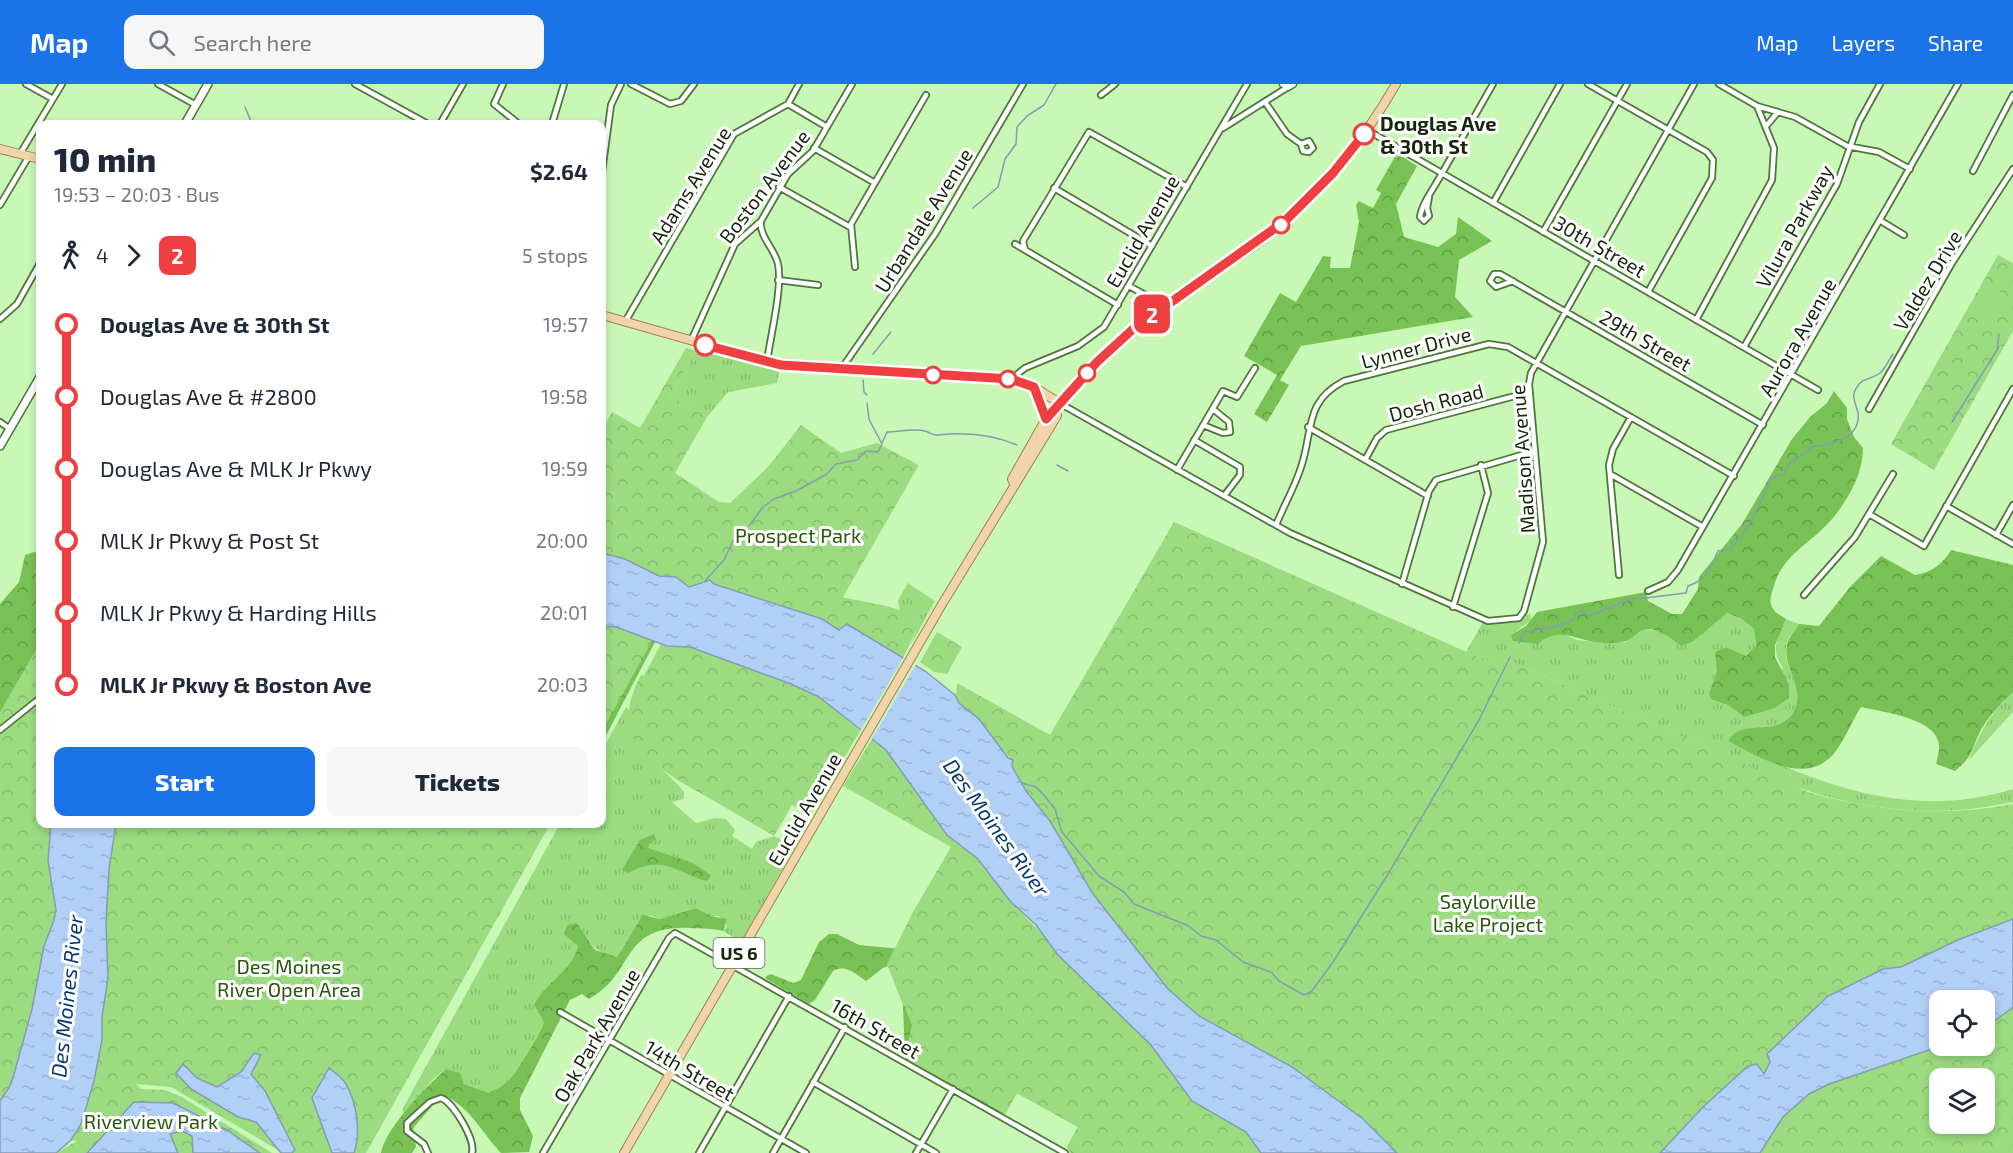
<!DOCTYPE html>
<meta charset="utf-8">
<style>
body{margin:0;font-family:"Exo 2",sans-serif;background:#f6f6f7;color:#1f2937;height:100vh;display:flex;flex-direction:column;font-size:22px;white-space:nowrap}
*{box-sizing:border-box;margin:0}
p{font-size:20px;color:#747a83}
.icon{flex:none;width:33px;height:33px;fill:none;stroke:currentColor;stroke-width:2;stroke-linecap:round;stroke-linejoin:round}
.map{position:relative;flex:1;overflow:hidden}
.sheet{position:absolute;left:36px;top:36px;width:570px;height:708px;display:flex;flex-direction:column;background:#fff;border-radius:12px;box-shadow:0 3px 9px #0003}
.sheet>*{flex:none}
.badge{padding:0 12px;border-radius:9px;font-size:21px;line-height:39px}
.buttons{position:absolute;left:1929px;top:906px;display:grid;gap:12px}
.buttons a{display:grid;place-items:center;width:66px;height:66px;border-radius:12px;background:#fff;box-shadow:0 3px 9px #0003;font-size:30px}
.map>.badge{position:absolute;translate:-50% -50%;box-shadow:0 0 0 3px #fff}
.legs{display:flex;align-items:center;gap:9px;height:66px;padding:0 18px;font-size:20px}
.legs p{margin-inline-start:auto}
.summary{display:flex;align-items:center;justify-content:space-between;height:102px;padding:0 18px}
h1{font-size:33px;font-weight:800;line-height:45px}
.button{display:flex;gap:12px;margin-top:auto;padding:12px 18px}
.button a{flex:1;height:69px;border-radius:12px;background:#1a73e8;color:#fff;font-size:24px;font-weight:800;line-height:69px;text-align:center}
.button a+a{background:#f6f6f7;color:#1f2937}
ul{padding:0 18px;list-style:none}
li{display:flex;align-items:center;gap:21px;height:72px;font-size:22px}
li i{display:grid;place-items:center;width:9px;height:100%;margin:0 8px;background:currentColor}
li i::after{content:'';width:15px;height:15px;margin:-8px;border:4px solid;border-radius:50%;background:#fff}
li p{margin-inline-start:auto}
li:first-child i{background:linear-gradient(#0000 50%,currentColor 0)}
li:last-child i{background:linear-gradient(currentColor 50%,#0000 0)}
header{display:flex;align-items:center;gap:36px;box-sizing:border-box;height:84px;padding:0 30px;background:#1a73e8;color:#fff}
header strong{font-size:28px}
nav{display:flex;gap:33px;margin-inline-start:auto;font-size:21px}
.search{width:420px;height:54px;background:#f6f6f7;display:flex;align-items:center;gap:15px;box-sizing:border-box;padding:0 21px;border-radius:12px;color:#747a83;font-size:22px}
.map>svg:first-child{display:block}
.grass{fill:url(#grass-tufts)}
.forest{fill:url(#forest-crowns)}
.park{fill:url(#park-crowns);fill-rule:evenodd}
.pitch{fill:#9cdc81}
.water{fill:url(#water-ripples);stroke:#839db2;stroke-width:1.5}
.pier{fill:#c9f7b6}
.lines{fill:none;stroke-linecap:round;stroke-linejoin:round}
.stream{stroke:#839db2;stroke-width:1.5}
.minor-casing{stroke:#4d763b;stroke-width:8}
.tertiary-casing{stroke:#4d763b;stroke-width:9}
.secondary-casing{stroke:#4d763b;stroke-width:10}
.primary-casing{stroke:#9e854e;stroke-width:10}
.minor{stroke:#fff;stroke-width:4.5}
.tertiary{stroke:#fff;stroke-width:6}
.secondary{stroke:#fff;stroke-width:7}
.primary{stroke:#f1d4a9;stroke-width:8}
.line-1-casing{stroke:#fff;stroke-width:14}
.line-1{stroke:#ef3f40;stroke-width:9}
.stop-1-dot{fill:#fff;stroke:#ef3f40;stroke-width:3}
.labels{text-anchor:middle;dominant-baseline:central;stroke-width:6;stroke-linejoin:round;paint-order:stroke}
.shield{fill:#fff;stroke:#5c6856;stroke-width:1.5}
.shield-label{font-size:18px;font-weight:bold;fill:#16270e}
.stop-label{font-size:20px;font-weight:bold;fill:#16270e;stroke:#fff;text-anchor:start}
.street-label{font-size:20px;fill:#16270e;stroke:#fff}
.park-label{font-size:20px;fill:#28570a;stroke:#fff}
.water-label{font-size:21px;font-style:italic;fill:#053773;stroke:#fff}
</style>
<header>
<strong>Map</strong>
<div class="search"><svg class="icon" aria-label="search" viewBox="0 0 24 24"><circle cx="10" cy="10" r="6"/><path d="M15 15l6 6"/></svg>Search here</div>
<nav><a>Map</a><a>Layers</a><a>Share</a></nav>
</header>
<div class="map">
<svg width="2013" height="1069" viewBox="0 0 2013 1069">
<defs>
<pattern id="grass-tufts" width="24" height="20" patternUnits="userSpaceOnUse" patternTransform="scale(1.5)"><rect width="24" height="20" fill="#9cdc81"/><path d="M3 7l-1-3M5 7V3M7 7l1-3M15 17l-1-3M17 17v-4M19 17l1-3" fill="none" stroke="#86bd6e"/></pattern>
<pattern id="forest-crowns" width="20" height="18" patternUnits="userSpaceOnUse" patternTransform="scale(1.5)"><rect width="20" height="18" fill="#78c255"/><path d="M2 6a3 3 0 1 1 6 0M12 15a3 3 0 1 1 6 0" fill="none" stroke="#619e45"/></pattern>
<pattern id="park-crowns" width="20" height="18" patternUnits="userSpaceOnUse" patternTransform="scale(1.5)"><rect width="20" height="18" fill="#9cdc81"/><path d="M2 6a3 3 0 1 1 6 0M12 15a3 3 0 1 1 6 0" fill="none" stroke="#86bd6e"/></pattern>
<pattern id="water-ripples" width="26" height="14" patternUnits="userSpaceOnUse" patternTransform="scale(1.5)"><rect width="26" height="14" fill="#b2cff8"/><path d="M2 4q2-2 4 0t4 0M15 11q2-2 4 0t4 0" fill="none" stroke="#98b2d3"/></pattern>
</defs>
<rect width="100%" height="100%" fill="#c9f7b6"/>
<path class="grass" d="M700 260 781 281 777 299 728 308 707 333 670 312Z
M908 499 935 517 909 564 919 541 917 537 900 527 898 516Z
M1726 529 1742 535 1754 545 1756 561 1746 572 1726 563 1709 609 1710 615 1728 621 1744 633 1783 584C1770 566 1777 554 1786 535L1799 540C1796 545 1790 550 1788 556 1776 587 1818 607 1784 639 1773 648 1756 641 1743 646 1737 647 1732 653 1728 657 1820 701 1911 737 2013 705V718C1934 735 1860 727 1785 699L1614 1069 1716 677 1707 664 1510 577 1505 585 1466 568 1484 536 1531 530 1530 534H1534L1511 551 1547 552 1561 549 1577 556 1603 559 1625 558 1645 545 1660 547 1681 562Z
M2013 608V628L1969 676C1980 648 1991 628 2013 608Z
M626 623 630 627C625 661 665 684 684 708V715L672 718 696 739 715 734 726 735 735 746 732 752 752 765 756 758 774 752 795 763 741 858 723 847 727 842 719 832H711L696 824 660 835 649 831 627 856 617 873C593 870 590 856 577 839L565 850 578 862C572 887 545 898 534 921L544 938C543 944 514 992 509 996 504 1002 495 1006 488 1010L464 1000 446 985 433 995 404 1031 403 1024 560 740H602V667Z"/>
<path class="forest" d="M1397 69 1417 82 1396 120 1404 153 1438 163 1456 150 1458 133 1492 157 1459 176 1455 213 1473 233 1301 262 1280 296 1289 301 1267 338 1254 330 1277 291 1244 272 1280 209 1296 218 1323 172 1331 173 1330 184H1350L1359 138 1356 121 1359 117 1373 124 1381 109 1376 106Z
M1834 307 1847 324V335L1854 353 1863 364C1863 390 1848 416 1832 435 1811 460 1781 471 1773 505 1771 511 1769 517 1772 523 1774 528 1781 532 1786 535L1775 561V573L1789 601V614L1775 624 1744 633 1728 621 1710 615 1709 609 1717 587 1715 568 1726 563 1746 572 1756 561 1754 545 1742 535 1727 529 1692 558 1681 562C1671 555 1661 545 1648 545 1641 545 1634 553 1628 556 1622 559 1611 559 1604 559 1578 559 1561 540 1538 560L1513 557 1511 551 1526 542 1537 528 1646 508 1648 517 1672 530H1682L1698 505 1699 493 1742 440 1792 355 1810 333 1827 319Z
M40 466V562L0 639V520L19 498 25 471Z
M1951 466 2013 481V608C2001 619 1991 630 1982 644 1971 664 1975 671 1955 687L1936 680C1937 674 1940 667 1939 661 1937 634 1882 628 1861 623 1852 637 1846 653 1836 667 1807 705 1760 673 1728 657 1741 633 1776 654 1792 630 1810 604 1777 582 1789 555 1791 550 1796 545 1799 540L1819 542 1850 503 1881 472 1915 491C1932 488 1942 481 1951 466Z
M602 542 616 543 655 558 602 659Z
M654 750 656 755 649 760 648 764 693 779 711 791 709 795 706 797C673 786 662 771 628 789L622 786 640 756Z
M696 824 711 832 727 835 723 847C712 844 702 845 690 844 619 841 636 890 589 915L582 910 570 916 520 1014V1026L533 1052 529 1068 501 1069C483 1050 470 1023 445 1012L435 1019 413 1044 416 1063 412 1069H381C386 1043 427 1002 446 985L460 989 464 1000 488 1009C495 1006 503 1002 509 996 515 991 543 945 544 938L534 921C545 898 572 887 578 862L564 850 567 841 577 839 595 866 617 873 643 831 660 835Z
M829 850H837L859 861 901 865 979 963 1112 1069H1071L1067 1063 1078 1043 1017 1009 1005 1030 999 1028 905 974 903 920 888 882 883 884 866 897C855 890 846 880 833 887L815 916 809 920 766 895V892L771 890 793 899 801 896 819 858Z"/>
<path class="park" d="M1998 171 2013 179V247L1934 386 1891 360Z
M686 264 696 267 670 312 707 333 675 389 719 418 730 419 768 383 801 341 841 369 877 359 919 381 843 513C861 519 911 521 919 541L903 574 847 540 839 546 822 535 714 500 703 497 689 503 676 493 659 492 625 475 602 469V346L612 328 640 344Z
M1174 438 1505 585 1510 577 1808 708C1876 728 1943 733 2013 720V835L1960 855 1901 883 1883 885 1828 912 1770 978 1763 991 1748 982 1703 1023 1660 1069H1397L1363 1035 1292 983 1199 932 1168 905 1093 810 1050 737 1026 707 1012 682 1010 674 959 619 956 613 957 599 1050 651Z
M602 542 616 543 652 557 602 647Z
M937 548 962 563 947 590 934 588 920 578Z
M40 559V740H51L48 777 56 826 54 836 44 862 40 892 15 987 10 1001 0 1017V628Z
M661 560 690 563 791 600 819 613 860 647 810 731 792 721 774 752C750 738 726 724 702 710 652 682 606 655 641 591L644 592Z
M872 655 886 666 947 751 978 775 1010 817 1151 961 1186 1008 1204 1024 1246 1048 1261 1069H1074L1067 1063 1078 1043 1017 1009 1005 1030 905 974 912 941 887 880 913 828 951 763 843 702Z
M116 740H550L366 1069H283L171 1003 136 1000 141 1005 165 1006 180 1012 272 1069H56L77 1057 71 1056 81 1040 88 1018 102 956V933L108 894 106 839 109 785Z
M2013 923V1069H1760L1783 1033 1809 1010 1829 1000 1941 962H1984L1985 943ZM1940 994H1984V1040H1940Z"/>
<path class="pitch" d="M1988 201 2002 209 1985 238 1971 230Z"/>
<path class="water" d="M602 469 625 475 659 492 676 493 689 503 710 496 714 500 822 535 839 546 847 540 925 587 955 611 959 619 979 635 1008 674 1013 676 1012 682 1026 707 1050 737 1093 810 1168 905 1199 932 1292 983 1363 1035 1397 1069H1261L1246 1048 1192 1017 1151 961 1058 871 1036 841 1010 817 978 775 947 751 886 666 819 613 791 600 690 563 667 562 616 543 602 542Z
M51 740H116L109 785 106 839 108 894 102 933V956L94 997 81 1040 71 1056 56 1069H0V1017L10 1002 15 987 32 925 44 862 54 836 56 826 48 777Z
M2013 835V923L1988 942 1985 943 1984 916H1940L1941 962 1829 1000 1809 1010 1783 1033 1760 1069H1660L1703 1023 1748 982 1757 980 1764 990 1770 978 1767 970 1828 912 1883 885 1901 883 1960 855Z
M254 969 261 971 251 990 265 1007 295 1066 292 1069H281L256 1038 238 1033 191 1005 176 989 183 980 197 994 217 1003 241 988Z
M329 984C335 989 343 994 346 1000 357 1019 361 1049 354 1069H332L312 1014Z
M134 1018 173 1019 227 1046 260 1069H193L192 1052 182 1047 170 1050 178 1069H87Z"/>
<path class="pier" d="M905 571 917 579 870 658 859 649Z"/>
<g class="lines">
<path class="stream" d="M245 23 252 40
M973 124 998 103 1005 75 1016 60 1017 43 1027 32 1044 21 1056 0
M873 270 891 248
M863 296 864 308 867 311
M1952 338 1997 266 1999 250
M882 359 887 348C898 348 914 344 925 347 930 348 932 352 938 351 966 348 991 350 1017 361
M1057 381 1068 387
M749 442 763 423 774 415 796 407 827 390 836 380 857 376 866 367 878 368 882 360 869 335 867 319
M705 497 724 476 733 457 741 452
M1519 559 1524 548 1557 542 1573 536 1576 529 1582 527 1589 532 1629 516 1686 509 1688 502C1708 495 1710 484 1718 467L1731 465 1753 435 1771 394 1784 390C1788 375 1803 374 1811 363 1829 361 1861 356 1858 329 1856 319 1850 312 1857 303 1863 293 1871 296 1880 289 1885 285 1889 276 1893 270
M1022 699 1036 703 1043 710 1055 725 1062 748 1099 792 1124 808 1134 820 1189 842 1201 852 1216 856 1243 878 1271 888 1279 897 1304 911 1312 907 1333 878 1388 790 1479 636 1510 573"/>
<g class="minor-casing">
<path id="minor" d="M26 0 53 15
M158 0 196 21
M355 0 428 40
M503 0 494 20 519 40
M631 0 670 20 681 17 694 0
M1588 0 1707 68 1713 76 1712 94 1648 208
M1719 0 1757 22 1795 33 1847 62 1879 68 1910 85
M1101 11 1115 0
M1265 18 1287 50 1301 60 1303 67 1309 68 1313 64 1309 57 1301 60
M788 20 827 43
M440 40 463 0
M552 40 564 0
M1767 41 1778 28
M1223 44 1288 3
M1367 46 1818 306
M814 64 875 99
M20 70 62 0
M1973 87 2013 11
M602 88 611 21 621 0
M779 103 850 143
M1054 104 1152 162
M1429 113 1427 124 1429 132 1424 137 1420 133C1422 119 1434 104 1441 91 1458 61 1476 30 1493 0
M1493 119 1560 0
M0 121 29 72
M761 137C759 153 775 165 778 180 783 203 770 254 767 278
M1881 137 1904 151
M1543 148 1627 0
M1015 160 1118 221
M1025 166 1023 157 1089 48 1187 103
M855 183 851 140 926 11
M778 196 818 201
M1513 197 1496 203 1490 197 1494 190H1500L1763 341
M1129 202 1149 213 1158 225
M0 235 17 220 40 179
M1696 236 1772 96 1774 64 1757 22
M625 238 734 50 788 20 799 0
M691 257 735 160 761 137 788 90 813 67 852 0
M1744 263 1837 100 1859 38 1880 0
M842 284 935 150 1023 0
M1011 295 1025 284 1078 262 1104 243 1247 0
M1061 320 1290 449 1488 537 1519 534 1524 527 1543 458 1529 300 1531 289 1694 0
M1869 325 1952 179 2013 85
M0 338 10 345
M1203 341 1223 349 1230 348 1229 338 1213 325
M1308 343 1428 412
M1194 356 1240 383V391L1224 412
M1365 376 1377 354 1386 346 1530 308
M1177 386 1223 307 1237 313 1255 284
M1610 390 1703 443
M1946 422 2013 460
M1869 430 1924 462 2013 305
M1276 441C1284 421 1296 401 1302 380 1313 345 1305 317 1344 297L1489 260 1508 263 1734 392
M1996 451 2013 421
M1619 491 1609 381 1613 365 1631 333
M1402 500 1429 407 1436 396 1535 367
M1648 507 1668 498 1678 486 1958 0
M1804 511 1855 453 1893 390
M1453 523 1488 409 1481 381
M0 646 40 614
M560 928 806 1069
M813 998 936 1069
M428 1069 424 1060 407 1047V1039L430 1018 441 1014C453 1018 476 1056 472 1069
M543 1069 669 854 675 849 1065 1069
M699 1069 789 912
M773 1069 845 943
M916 1069 953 1005"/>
</g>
<g class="tertiary-casing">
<path id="tertiary" d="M1283 0 1288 3 1293 0"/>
</g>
<g class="secondary-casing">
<path id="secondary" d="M185 40 208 0
M0 362 40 293"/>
</g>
<g class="primary-casing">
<path id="primary" d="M0 65 40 75
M602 231 767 278 1011 295 1034 303 1061 320
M1034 303 1046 335
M1014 400 1012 395 1050 328 1056 327
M624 1069 941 522 1057 332 1056 327 1061 320C1090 285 1121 252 1158 225 1200 196 1247 171 1285 137 1330 98 1366 52 1396 0"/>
</g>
<use href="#minor" class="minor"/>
<use href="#tertiary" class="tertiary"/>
<use href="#secondary" class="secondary"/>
<use href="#primary" class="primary"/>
</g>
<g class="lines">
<g class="line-1-casing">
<path id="line-1" d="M705 261 781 281 1011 295 1034 303 1046 335 1097 278 1132 246 1285 137 1333 89 1364 50"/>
</g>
<use href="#line-1" class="line-1"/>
</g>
<g class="stop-1-dot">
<circle cx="1364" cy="50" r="10"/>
<circle cx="1281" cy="141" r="8"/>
<circle cx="705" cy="261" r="10"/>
<circle cx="1087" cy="289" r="8"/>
<circle cx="933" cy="291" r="8"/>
<circle cx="1008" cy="295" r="8"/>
</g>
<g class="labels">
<rect class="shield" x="713.5" y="854" width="51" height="30" rx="4.5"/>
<g class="shield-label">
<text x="739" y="869">US 6</text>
</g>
<g class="stop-label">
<text x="1380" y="39">Douglas Ave<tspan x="1380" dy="23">&amp; 30th St</tspan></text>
</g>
<g class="street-label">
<text transform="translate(690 101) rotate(-58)">Adams Avenue</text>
<text transform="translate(764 102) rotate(-53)">Boston Avenue</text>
<text transform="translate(923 136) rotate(-58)">Urbandale Avenue</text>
<text transform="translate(1794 142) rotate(-61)">Vilura Parkway</text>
<text transform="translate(1142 147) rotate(-60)">Euclid Avenue</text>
<text transform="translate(1600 162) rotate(30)">30th Street</text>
<text transform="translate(1927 196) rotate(-59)">Valdez Drive</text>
<text transform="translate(1797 253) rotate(-60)">Aurora Avenue</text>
<text transform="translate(1646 256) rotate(30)">29th Street</text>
<text transform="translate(1416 263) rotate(-15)">Lynner Drive</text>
<text transform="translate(1436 318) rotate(-15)">Dosh Road</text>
<text transform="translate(1522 375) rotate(-94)">Madison Avenue</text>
<text transform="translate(804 725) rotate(-60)">Euclid Avenue</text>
<text transform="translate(876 944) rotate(30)">16th Street</text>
<text transform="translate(596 951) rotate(-60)">Oak Park Avenue</text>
<text transform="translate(690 986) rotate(30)">14th Street</text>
</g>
<g class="park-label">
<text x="798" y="451">Prospect Park</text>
<text x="1488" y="817">Saylorville<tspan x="1488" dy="23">Lake Project</tspan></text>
<text x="289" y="882">Des Moines<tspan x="289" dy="23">River Open Area</tspan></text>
<text x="151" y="1037">Riverview Park</text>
</g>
<g class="water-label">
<text transform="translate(997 743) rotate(54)">Des Moines River</text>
<text transform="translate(66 912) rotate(-84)">Des Moines River</text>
</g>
</g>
</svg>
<div class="buttons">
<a><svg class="icon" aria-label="locate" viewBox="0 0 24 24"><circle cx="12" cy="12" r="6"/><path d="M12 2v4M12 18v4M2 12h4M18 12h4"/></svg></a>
<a><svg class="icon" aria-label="layers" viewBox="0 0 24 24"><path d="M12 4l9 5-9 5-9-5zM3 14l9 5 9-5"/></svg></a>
</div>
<b class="badge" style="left:1152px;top:230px;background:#ef3f40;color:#fff">2</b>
<section class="sheet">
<div class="summary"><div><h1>10 min</h1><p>19:53 – 20:03 · Bus</p></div><b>$2.64</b></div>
<div class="legs"><svg class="icon" aria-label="walk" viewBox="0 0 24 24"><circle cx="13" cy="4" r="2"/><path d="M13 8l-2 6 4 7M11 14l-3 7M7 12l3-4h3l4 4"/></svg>4<svg class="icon" aria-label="forward" viewBox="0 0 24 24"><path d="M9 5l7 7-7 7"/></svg><b class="badge" style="background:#ef3f40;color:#fff">2</b><p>5 stops</p></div>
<ul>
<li><i style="color:#ef3f40"></i><b>Douglas Ave &amp; 30th St</b><p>19:57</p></li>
<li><i style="color:#ef3f40"></i><span>Douglas Ave &amp; #2800</span><p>19:58</p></li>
<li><i style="color:#ef3f40"></i><span>Douglas Ave &amp; MLK Jr Pkwy</span><p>19:59</p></li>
<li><i style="color:#ef3f40"></i><span>MLK Jr Pkwy &amp; Post St</span><p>20:00</p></li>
<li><i style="color:#ef3f40"></i><span>MLK Jr Pkwy &amp; Harding Hills</span><p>20:01</p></li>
<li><i style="color:#ef3f40"></i><b>MLK Jr Pkwy &amp; Boston Ave</b><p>20:03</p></li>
</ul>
<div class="button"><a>Start</a><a>Tickets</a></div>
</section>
</div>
